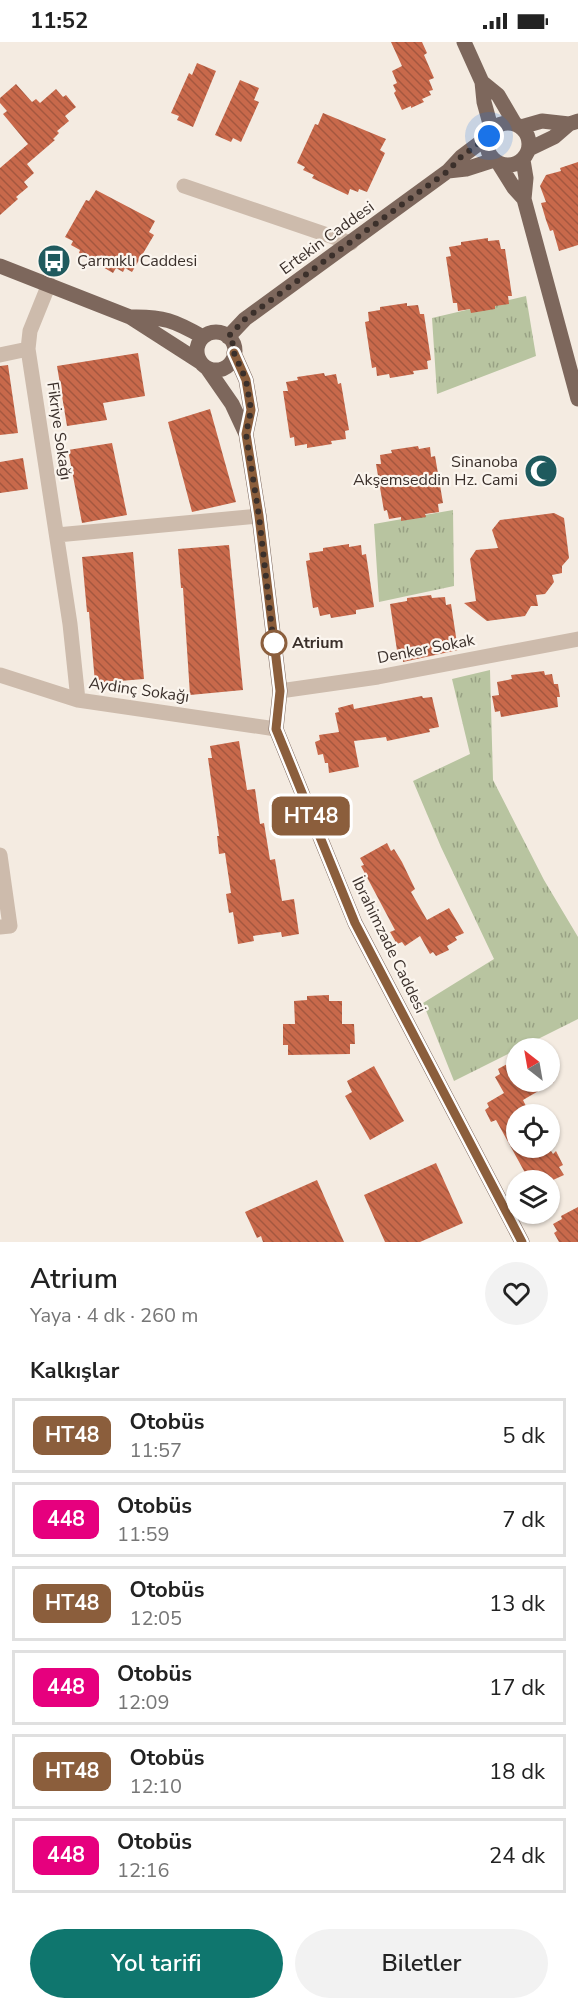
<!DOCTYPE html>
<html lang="tr">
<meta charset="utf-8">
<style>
body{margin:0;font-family:"Nunito Sans",sans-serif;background:#f2f2f2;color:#222;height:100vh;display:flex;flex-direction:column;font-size:22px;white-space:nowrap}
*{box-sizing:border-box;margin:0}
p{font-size:20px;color:#767676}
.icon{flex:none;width:33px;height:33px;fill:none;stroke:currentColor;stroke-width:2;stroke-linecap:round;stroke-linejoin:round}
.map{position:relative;height:1200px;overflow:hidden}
.side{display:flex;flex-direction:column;background:#fff;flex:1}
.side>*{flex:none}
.badge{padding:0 12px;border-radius:9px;font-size:21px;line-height:39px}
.needle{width:39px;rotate:329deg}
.tools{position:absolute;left:506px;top:996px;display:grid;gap:12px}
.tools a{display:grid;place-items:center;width:54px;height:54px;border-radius:50%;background:#fff;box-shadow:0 2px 4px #0004;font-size:30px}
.you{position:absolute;width:30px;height:30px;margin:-15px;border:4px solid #fff;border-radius:50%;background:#1a73e8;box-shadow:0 0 0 9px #1a73e833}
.map>.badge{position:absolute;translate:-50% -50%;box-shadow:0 0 0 3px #fff}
h2{padding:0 30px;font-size:22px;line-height:54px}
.round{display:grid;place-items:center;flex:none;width:63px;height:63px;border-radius:32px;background:#f2f2f2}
.head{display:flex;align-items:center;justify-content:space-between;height:102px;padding:0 30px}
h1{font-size:28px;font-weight:600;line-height:45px}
.button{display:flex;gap:12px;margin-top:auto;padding:12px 30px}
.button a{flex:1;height:69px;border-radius:36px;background:#0f766e;color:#fff;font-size:24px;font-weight:600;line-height:69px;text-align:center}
.button a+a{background:#f2f2f2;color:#222}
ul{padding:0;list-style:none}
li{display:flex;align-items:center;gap:18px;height:75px;margin:0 12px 9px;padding:0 18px;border:3px solid #e0e0e0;border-radius:0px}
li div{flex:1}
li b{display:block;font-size:22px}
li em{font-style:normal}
li .badge{min-width:66px;font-weight:700;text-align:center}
.status{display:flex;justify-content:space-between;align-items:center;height:42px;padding:0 30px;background:#fff;direction:ltr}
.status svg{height:16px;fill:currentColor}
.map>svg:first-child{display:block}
.grass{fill:url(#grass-tufts)}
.building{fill:url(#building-back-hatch)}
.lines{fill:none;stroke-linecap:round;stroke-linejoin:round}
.minor{stroke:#cdbbac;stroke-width:15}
.major{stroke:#7d675c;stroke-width:15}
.line-casing{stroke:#fff;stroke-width:14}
.line{stroke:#8b5e3c;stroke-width:9}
.walk{stroke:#3b302b;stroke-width:6;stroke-dasharray:0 10.8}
.stop-dot{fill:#fff;stroke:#8b5e3c;stroke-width:3}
.labels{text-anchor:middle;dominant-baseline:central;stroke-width:4.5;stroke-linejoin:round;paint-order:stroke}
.street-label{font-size:16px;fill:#3b302b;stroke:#fbf5ee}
.poi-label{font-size:16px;fill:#3b302b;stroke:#fbf5ee;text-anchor:start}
.stop-label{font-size:16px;font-weight:bold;fill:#3b302b;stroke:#fbf5ee;text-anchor:start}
</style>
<div class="status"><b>11:52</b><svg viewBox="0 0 49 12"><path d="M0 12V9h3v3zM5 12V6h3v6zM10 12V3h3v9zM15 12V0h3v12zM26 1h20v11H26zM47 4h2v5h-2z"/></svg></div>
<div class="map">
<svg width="578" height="1200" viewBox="0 0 578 1200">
<defs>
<pattern id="grass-tufts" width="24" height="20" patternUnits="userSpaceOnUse" patternTransform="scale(1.5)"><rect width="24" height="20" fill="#b8c4a0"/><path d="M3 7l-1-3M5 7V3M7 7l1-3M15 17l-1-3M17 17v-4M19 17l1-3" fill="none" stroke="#97a083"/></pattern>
<pattern id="building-back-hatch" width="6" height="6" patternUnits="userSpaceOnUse" patternTransform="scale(1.5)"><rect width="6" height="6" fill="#c8694b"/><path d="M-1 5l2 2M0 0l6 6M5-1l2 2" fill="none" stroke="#a4573f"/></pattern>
</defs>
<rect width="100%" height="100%" fill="#f4ebe1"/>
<path class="grass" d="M526 254 536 314 437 352 432 276Z
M453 468 454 544 379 560 374 482Z
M490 628 493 738 544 838 578 895V977L454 1039 423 961 494 917 441 805 413 739 470 712 452 637Z"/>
<path class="building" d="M391 0H422L427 11 424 13 434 36 429 38 433 48 429 49 431 53 422 57 424 60 411 66V64L402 68 394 51 396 49 393 43 397 41 392 29 402 24Z
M197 21 216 29 193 85 177 78 179 74 171 71 189 31 192 33Z
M240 38 259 46 254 58 259 60 241 100 233 96 231 100 215 93Z
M16 42 32 60 36 57 40 61 56 47 63 55 66 53 76 65 65 74 69 79 57 89 59 91 53 97 55 98 27 122 34 131 24 140 28 145 16 155 18 157 0 173V126L28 102 3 72 7 69 0 61V56Z
M323 71 386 97 380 108 385 111 367 150 359 147 358 150 350 147 348 153 312 136 314 133 303 128 305 125 297 121 315 82 318 83Z
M578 120V203L559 209 553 188 550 189 546 178 541 161 546 160 540 144 546 133 561 129 560 126Z
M96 148 155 179 149 190 154 193 132 230 125 226 123 230 116 226 113 231 79 211 80 208 71 203 73 199 65 195 86 158 89 159Z
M488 196V199L499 198 501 207H505L512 254H508L509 262 495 264V267L471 271 470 267 458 269 457 261H453L446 215 451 214 449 205 461 203V200Z
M407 261V264L418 263 420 272H424L431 318 427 319 428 327 413 329 414 332 390 336 389 332 377 334 376 325 372 326 365 280 369 279 368 270 380 268V265Z
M138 311 145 354 103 361 107 378 67 384 57 324Z
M8 323 18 391 0 393V324Z
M324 331 325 334 336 332 338 342 341 341 349 388 345 389 346 397 331 399 332 402 307 406V402L295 404 294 395 290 396 283 349H288L286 340 298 338 297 335Z
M210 367 236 460 192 470 168 380Z
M112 401 127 473 82 481 68 408Z
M418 404 419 407 430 405 431 415 435 414 443 461 438 462 439 470 425 472 426 475 401 479V475L389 477 387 468 384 469 376 422H381L380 413 392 411 391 408Z
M23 416 28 447 0 451V420Z
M554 471 564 476 569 516 562 524V531L552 533 554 540 545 552 536 553 538 564H531L525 574 487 579 464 561 476 559 470 517 476 508 498 506 492 488 500 478Z
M349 502V505L361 503 362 513 366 512 374 565 356 568V572L331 576 330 572 320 574 318 565 313 566 306 519 310 518 309 511 323 509V506Z
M229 503 243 648 190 653 183 546H181L178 507Z
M133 510 144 637 95 641 89 570H87L82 515Z
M431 553 432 556 445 555 446 563 451 562 458 608 403 620V615H398L390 562 407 559V556Z
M544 629 545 633 552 632 554 642H558L560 655H557L558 665 501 675 500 669 495 670 492 654 499 653 497 640 512 637 511 633Z
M422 654 423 656 432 655 439 685 429 687 430 690 387 699 386 695 354 699 359 725 329 731 328 721H325L323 712 318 713 315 700 320 698 319 693 339 690 335 671 339 670 338 666 353 662 354 667Z
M239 699 247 748 255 747 260 782 264 781 270 818 275 817 282 859 294 857 299 892 282 895 281 890 253 894 254 899 238 902 233 870 229 871 226 852 231 851 225 811 219 812 217 794H219L208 716H212L210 704Z
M387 801 391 809 394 807 402 820 415 847 411 850 427 878 449 866 464 891 455 895 457 898 447 904 449 908 436 914 433 910 430 912 420 894 405 904 402 900 397 902 390 890 395 888 361 824 364 823 360 816Z
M329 953V959H342V982H354L355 1002H350V1012L288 1013V1003H283V982H295L294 959 307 958V954Z
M509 1021 516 1030V1040H554L523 1058 530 1072H516V1106H549L553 1112 556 1109 563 1123 559 1125 564 1133 553 1138H529L496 1078 491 1080 485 1068 489 1065 487 1061 504 1051 495 1035 500 1032 498 1027Z
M374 1024 404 1079 370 1098 345 1054 352 1050 347 1039Z
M436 1121 463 1181 420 1200H385L364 1153Z
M317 1138 344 1200H263L261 1194 257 1196 245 1170Z
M578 1165V1200H559L554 1191 557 1189 553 1182 562 1177 561 1174Z"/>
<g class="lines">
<path class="minor" d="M184 144 351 201
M28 307 70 582 78 658
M0 313 28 307 30 289 49 242
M57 493 259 474
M0 633 78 658 276 687
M280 649 378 635 578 597
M0 813 10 884 0 885"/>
<path class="major" d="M464 0 482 40 484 60 492 89
M482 40 498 53 515 82
M487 102a21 21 0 1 1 42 0a21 21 0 1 1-42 0Z
M521 85 542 79 569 82 578 79
M529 107 554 95 569 82
M523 118 526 136 524 157 578 357
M499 122 514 146 524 157
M448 129 466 127 494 118
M0 224 130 275 200 320
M130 275C163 274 175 279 203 295
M197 309a19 19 0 1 1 38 0a19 19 0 1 1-38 0Z
M228 295 245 277 448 129 461 115 489 94
M234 311 246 338 251 368 246 392
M207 326 232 362 246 392 259 474 280 649 276 687 355 881 522 1200"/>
</g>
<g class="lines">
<g class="line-casing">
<path id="line" d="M234 311 246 338 251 368 246 392 259 474 280 649 276 687 355 881 522 1200"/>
</g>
<use href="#line" class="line"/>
<path class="walk" d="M274 601V605L259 474 246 392 251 368 246 338 234 311 233 302 228 295 245 277 448 129 461 115 489 94"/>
</g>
<defs>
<g id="bus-disc" transform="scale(1.725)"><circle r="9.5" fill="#1f5a5e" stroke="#fbf5ee"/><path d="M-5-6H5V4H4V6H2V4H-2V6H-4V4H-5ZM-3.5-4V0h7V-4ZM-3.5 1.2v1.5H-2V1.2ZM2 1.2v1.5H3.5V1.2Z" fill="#fff"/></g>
<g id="mosque-disc" transform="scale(1.725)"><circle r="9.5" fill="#1f5a5e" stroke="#fbf5ee"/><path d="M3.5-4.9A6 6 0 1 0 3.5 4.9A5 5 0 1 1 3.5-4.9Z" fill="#fff"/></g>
</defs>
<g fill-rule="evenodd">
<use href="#bus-disc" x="54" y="219"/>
<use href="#mosque-disc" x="541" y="429"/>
</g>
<circle class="stop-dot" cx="274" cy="601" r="12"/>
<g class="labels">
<g class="street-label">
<text transform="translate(327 196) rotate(-36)">Ertekin Caddesi</text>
<text transform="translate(59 389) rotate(82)">Fikriye Sokağı</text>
<text transform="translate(426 607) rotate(-11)">Denker Sokak</text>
<text transform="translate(139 648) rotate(8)">Aydinç Sokağı</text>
<text transform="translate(389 903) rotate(64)">İbrahimzade Caddesi</text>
</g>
<g class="poi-label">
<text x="77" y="219">Çarmıklı Caddesi</text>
<text x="518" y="420" text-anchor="end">Sinanoba<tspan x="518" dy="18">Akşemseddin Hz. Cami</tspan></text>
</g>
<g class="stop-label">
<text x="292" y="601">Atrium</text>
</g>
</g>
</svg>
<div class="tools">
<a><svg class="needle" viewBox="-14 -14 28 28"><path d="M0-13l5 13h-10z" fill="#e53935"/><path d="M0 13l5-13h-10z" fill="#767676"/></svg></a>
<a><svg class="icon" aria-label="locate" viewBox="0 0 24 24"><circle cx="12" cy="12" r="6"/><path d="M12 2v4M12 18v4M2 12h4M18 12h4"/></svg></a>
<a><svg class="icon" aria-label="layers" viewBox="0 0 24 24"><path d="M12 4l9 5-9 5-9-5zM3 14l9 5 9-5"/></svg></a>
</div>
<div class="you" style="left:489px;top:94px"></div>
<b class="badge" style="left:311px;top:774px;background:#8b5e3c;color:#fff">HT48</b>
</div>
<section class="side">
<div class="head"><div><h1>Atrium</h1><p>Yaya · 4 dk · 260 m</p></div><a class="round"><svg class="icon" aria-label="heart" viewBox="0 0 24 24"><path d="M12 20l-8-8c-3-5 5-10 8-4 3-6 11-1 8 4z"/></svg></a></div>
<h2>Kalkışlar</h2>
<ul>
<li><span class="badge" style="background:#8b5e3c;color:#fff">HT48</span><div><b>Otobüs</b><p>11:57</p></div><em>5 dk</em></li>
<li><span class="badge" style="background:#e6007e;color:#fff">448</span><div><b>Otobüs</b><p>11:59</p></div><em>7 dk</em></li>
<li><span class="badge" style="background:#8b5e3c;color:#fff">HT48</span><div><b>Otobüs</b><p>12:05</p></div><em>13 dk</em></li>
<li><span class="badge" style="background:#e6007e;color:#fff">448</span><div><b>Otobüs</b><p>12:09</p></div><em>17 dk</em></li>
<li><span class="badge" style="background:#8b5e3c;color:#fff">HT48</span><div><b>Otobüs</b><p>12:10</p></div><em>18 dk</em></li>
<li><span class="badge" style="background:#e6007e;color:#fff">448</span><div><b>Otobüs</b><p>12:16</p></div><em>24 dk</em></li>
</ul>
<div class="button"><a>Yol tarifi</a><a>Biletler</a></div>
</section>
